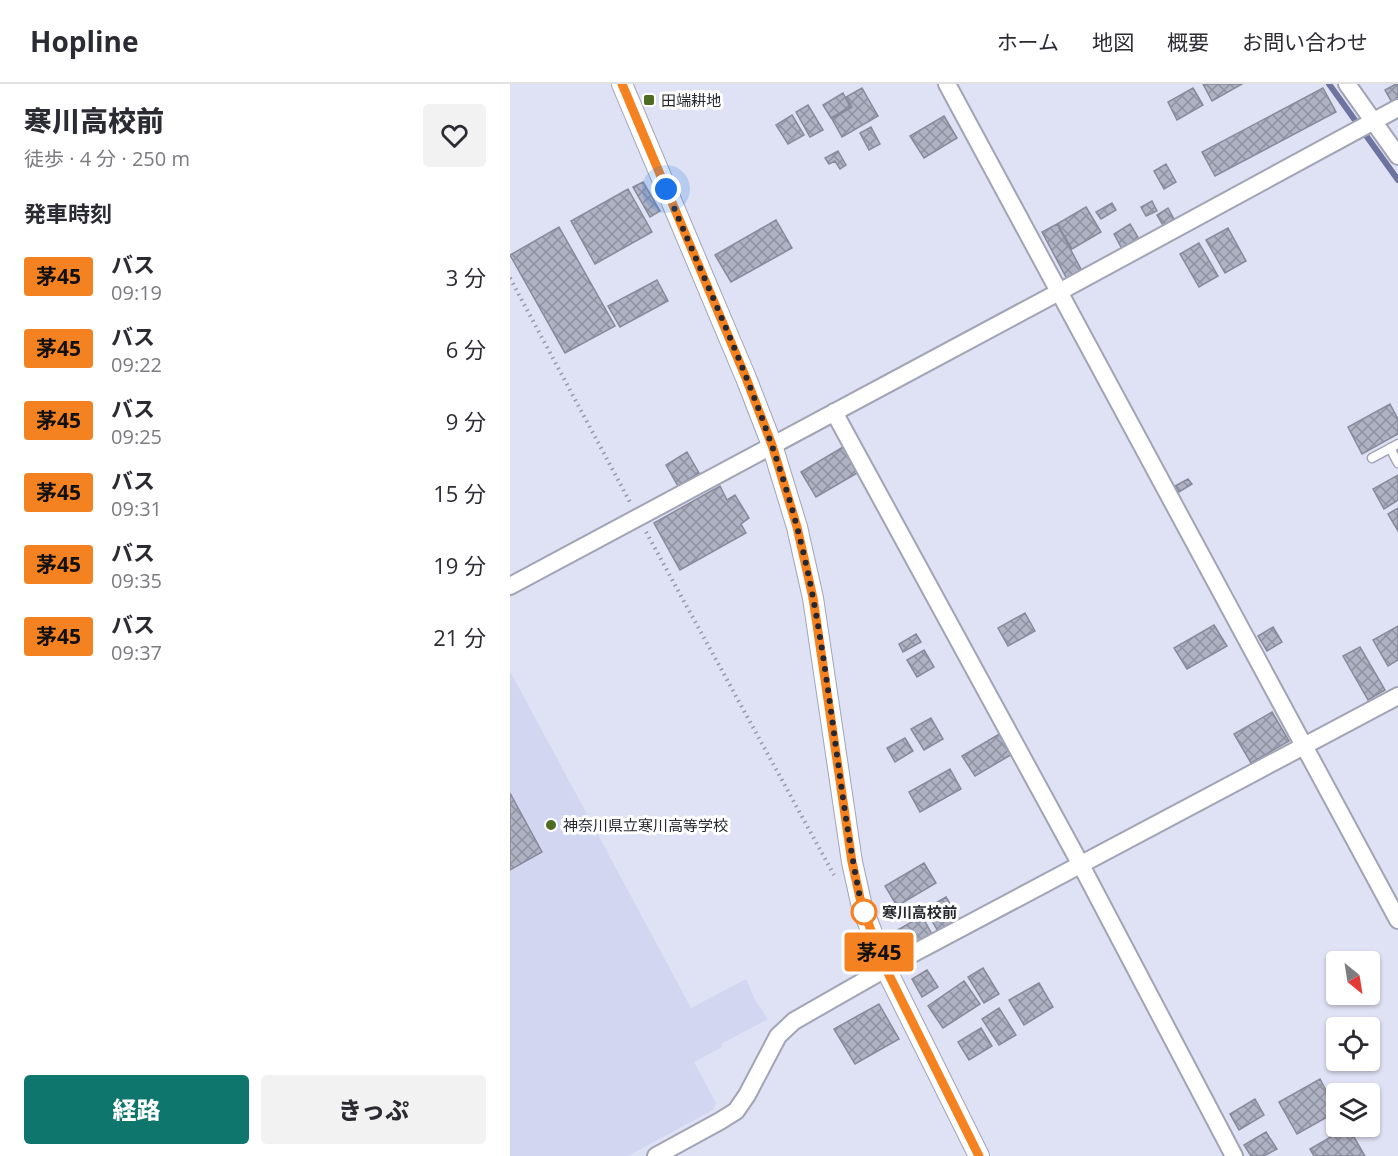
<!DOCTYPE html>
<html lang="ja">
<meta charset="utf-8">
<style>
body{margin:0;font-family:"Open Sans","Noto Sans JP",sans-serif;background:#f2f2f3;color:#2b2b33;height:100vh;display:flex;flex-direction:column;font-size:22px;white-space:nowrap}
*{box-sizing:border-box;margin:0}
p{font-size:20px;color:#7c7c81}
.icon{flex:none;width:33px;height:33px;fill:none;stroke:currentColor;stroke-width:2;stroke-linecap:round;stroke-linejoin:round}
.map{position:relative;flex:1;overflow:hidden}
.details{display:flex;flex-direction:column;background:#fff;width:510px}
.details>*{flex:none}
.badge{padding:0 12px;border-radius:4px;font-size:21px;line-height:39px}
.needle{width:39px;rotate:150deg}
.fabs{position:absolute;left:816px;top:867px;display:grid;gap:12px}
.fabs a{display:grid;place-items:center;width:54px;height:54px;border-radius:6px;background:#fff;box-shadow:0 2px 4px #0004;font-size:30px}
.you{position:absolute;width:30px;height:30px;margin:-15px;border:4px solid #fff;border-radius:50%;background:#1a73e8;box-shadow:0 0 0 9px #1a73e833}
.map>.badge{position:absolute;translate:-50% -50%;box-shadow:0 0 0 3px #fff}
h2{padding:0 24px;font-size:22px;line-height:54px}
.round{display:grid;place-items:center;flex:none;width:63px;height:63px;border-radius:6px;background:#f2f2f3}
.headline{display:flex;align-items:center;justify-content:space-between;height:102px;padding:0 24px}
h1{font-size:28px;font-weight:800;line-height:45px}
.cta{display:flex;gap:12px;margin-top:auto;padding:12px 24px}
.cta a{flex:1;height:69px;border-radius:6px;background:#0f766e;color:#fff;font-size:24px;font-weight:800;line-height:69px;text-align:center}
.cta a+a{background:#f2f2f3;color:#2b2b33}
ul{padding:0;list-style:none}
li{display:flex;align-items:center;gap:18px;height:72px;padding:0 24px}
li div{flex:1}
li b{display:block;font-size:22px}
li em{font-style:normal}
li .badge{min-width:66px;font-weight:700;text-align:center}
header{display:flex;align-items:center;gap:36px;box-sizing:border-box;height:84px;padding:0 30px;background:#fff;border-bottom:2px solid #e1e1e2}
header strong{font-size:28px}
nav{display:flex;gap:33px;margin-inline-start:auto;font-size:21px}
main{display:flex;flex:1;min-height:0}
.map>svg:first-child{display:block}
.built{fill:#d2d6f0}
.lines{fill:none;stroke-linecap:round;stroke-linejoin:round}
.stream{stroke:#6e74a0;stroke-width:6}
.building{fill:url(#building-cross-hatch);stroke:#878a9b;stroke-width:1.5}
.service-casing{stroke:#a1a4b5;stroke-width:11}
.minor-casing{stroke:#a1a4b5;stroke-width:20}
.tertiary-casing{stroke:#a1a4b5;stroke-width:22}
.path{stroke:#9698a5;stroke-width:4;stroke-dasharray:1.5 4.5;stroke-linecap:butt}
.service{stroke:#fff;stroke-width:8}
.minor{stroke:#fff;stroke-width:16}
.tertiary{stroke:#fff;stroke-width:20}
.line-casing{stroke:#fff;stroke-width:14}
.line{stroke:#f58220;stroke-width:9}
.walk{stroke:#27282f;stroke-width:6;stroke-dasharray:0 10.8}
.poi-dot{fill:#4e6d22;stroke:#fff;stroke-width:2}
.stop-dot{fill:#fff;stroke:#f58220;stroke-width:3}
.labels{text-anchor:middle;dominant-baseline:central;stroke-width:6;stroke-linejoin:round;paint-order:stroke}
.poi-label{font-size:15px;fill:#27282f;stroke:#fff;text-anchor:start}
.stop-label{font-size:15px;font-weight:bold;fill:#27282f;stroke:#fff;text-anchor:start}
</style>
<header>
<strong>Hopline</strong>
<nav><a>ホーム</a><a>地図</a><a>概要</a><a>お問い合わせ</a></nav>
</header>
<main>
<section class="details">
<div class="headline"><div><h1>寒川高校前</h1><p>徒歩 · 4 分 · 250 m</p></div><a class="round"><svg class="icon" aria-label="heart" viewBox="0 0 24 24"><path d="M12 20l-8-8c-3-5 5-10 8-4 3-6 11-1 8 4z"/></svg></a></div>
<h2>発車時刻</h2>
<ul>
<li><span class="badge" style="background:#f58220;color:#111">茅45</span><div><b>バス</b><p>09:19</p></div><em>3 分</em></li>
<li><span class="badge" style="background:#f58220;color:#111">茅45</span><div><b>バス</b><p>09:22</p></div><em>6 分</em></li>
<li><span class="badge" style="background:#f58220;color:#111">茅45</span><div><b>バス</b><p>09:25</p></div><em>9 分</em></li>
<li><span class="badge" style="background:#f58220;color:#111">茅45</span><div><b>バス</b><p>09:31</p></div><em>15 分</em></li>
<li><span class="badge" style="background:#f58220;color:#111">茅45</span><div><b>バス</b><p>09:35</p></div><em>19 分</em></li>
<li><span class="badge" style="background:#f58220;color:#111">茅45</span><div><b>バス</b><p>09:37</p></div><em>21 分</em></li>
</ul>
<div class="cta"><a>経路</a><a>きっぷ</a></div>
</section>
<div class="map">
<svg width="888" height="1072" viewBox="0 0 888 1072">
<defs>
<pattern id="building-cross-hatch" width="8" height="8" patternUnits="userSpaceOnUse" patternTransform="scale(1.5)"><rect width="8" height="8" fill="#afb2c3"/><path d="M0 0l8 8M0 8l8-8" fill="none" stroke="#8e919f"/></pattern>
</defs>
<rect width="100%" height="100%" fill="#dfe2f4"/>
<path class="built" d="M0 587 181 924 236 895 245 916 258 935 211 960 212 963 184 978 206 1019 203 1026 118 1072H0Z"/>
<g class="lines">
<path class="stream" d="M819 0 888 96"/>
</g>
<path class="building" d="M693 0H732L702 17Z
M886 0H888V20L884 22 875 6Z
M352 4 368 32 332 53 322 35 342 23 336 13Z
M683 4 693 21 667 36 658 18Z
M813 4 826 28 705 92 692 68Z
M333 9 340 23 321 34 313 21Z
M298 21 313 46 300 53 286 28Z
M282 31 294 51 278 60 266 41Z
M434 32 447 54 414 74 400 52Z
M361 43 370 60 359 66 350 49Z
M328 67 336 81 330 85 325 77 319 80 315 74Z
M656 80 666 98 654 105 644 87Z
M133 98 150 127 140 133 123 103Z
M118 105 142 148 85 180 61 137Z
M642 117 647 127 636 132 631 123Z
M602 119 606 126 591 135 586 128Z
M576 123 591 148 562 165 547 140Z
M658 124 665 137 654 143 647 131Z
M266 136 282 164 221 198 205 171Z
M547 140 572 187 557 195 532 148Z
M620 140 629 155 612 165 604 150Z
M49 143 105 242 55 269 0 171Z
M718 144 736 177 715 189 696 156Z
M689 159 708 192 689 203 670 170Z
M147 196 158 217 110 243 98 222Z
M880 320 888 335V350L852 370 838 343Z
M333 363 349 388 306 413 291 388Z
M177 368 189 389 168 402 156 381Z
M888 391V416L874 425 863 405Z
M678 395 682 400 669 408 665 402Z
M210 402 217 416 225 411 239 434 231 440 236 449 170 486 144 439Z
M888 424V447L878 430Z
M515 529 525 547 498 562 488 544Z
M704 541 717 562 677 585 664 564Z
M888 542V576L878 582 863 556Z
M763 543 772 558 757 567 748 552Z
M406 550 411 558 393 568 389 560Z
M850 563 875 606 858 616 833 572Z
M414 566 424 583 407 593 397 576Z
M762 628 779 657 741 679 724 650Z
M421 634 433 655 414 666 401 645Z
M491 649 504 669 465 692 452 672Z
M395 654 403 667 385 678 377 664Z
M440 685 451 705 410 728 399 708Z
M0 709 32 768 0 786Z
M414 779 426 799 387 822 375 802Z
M436 813 450 836 429 849 415 825Z
M412 832 424 854 396 869 384 848Z
M473 884 489 910 474 919 458 893Z
M417 886 428 903 412 913 402 895Z
M454 897 470 920 433 944 418 922Z
M529 899 543 923 514 941 499 916Z
M369 920 389 955 345 980 324 945Z
M489 924 506 951 489 961 472 935Z
M471 944 482 962 459 976 448 958Z
M810 995 826 1025V1028L787 1050 769 1018Z
M745 1015 754 1031 729 1046 720 1030Z
M838 1043 855 1072H804L800 1065Z
M756 1048 767 1065 754 1072H741L734 1061Z"/>
<g class="lines">
<g class="service-casing">
<path id="service" d="M880 364 888 379
M862 374 888 360"/>
</g>
<g class="minor-casing">
<path id="minor" d="M437 0 888 836
M837 0 888 72
M324 328 571 781 724 1072
M0 502 549 208 888 24
M146 1072 210 1037 226 1027 237 1011 268 952 284 937 389 877 888 612"/>
</g>
<g class="tertiary-casing">
<path id="tertiary" d="M112 0 236 294 262 361 287 443 303 514 342 778 352 823 376 885 469 1072"/>
</g>
<path class="path" d="M0 194 121 420
M136 448 324 791"/>
<use href="#service" class="service"/>
<use href="#minor" class="minor"/>
<use href="#tertiary" class="tertiary"/>
</g>
<g class="lines">
<g class="line-casing">
<path id="line" d="M112 0 236 294 262 361 287 443 303 514 342 778 352 823 376 885 469 1072"/>
</g>
<use href="#line" class="line"/>
<path class="walk" d="M156 105C203 216 256 326 287 443 320 567 325 698 352 823L354 828"/>
</g>
<g class="poi-dot">
<rect x="133" y="10" width="12" height="12" rx="3"/>
<circle cx="41" cy="741" r="6"/>
</g>
<circle class="stop-dot" cx="354" cy="828" r="12"/>
<g class="labels">
<g class="poi-label">
<text x="151" y="16">田端耕地</text>
<text x="53" y="741">神奈川県立寒川高等学校</text>
</g>
<g class="stop-label">
<text x="372" y="828">寒川高校前</text>
</g>
</g>
</svg>
<div class="fabs">
<a><svg class="needle" viewBox="-14 -14 28 28"><path d="M0-13l5 13h-10z" fill="#e53935"/><path d="M0 13l5-13h-10z" fill="#7c7c81"/></svg></a>
<a><svg class="icon" aria-label="locate" viewBox="0 0 24 24"><circle cx="12" cy="12" r="6"/><path d="M12 2v4M12 18v4M2 12h4M18 12h4"/></svg></a>
<a><svg class="icon" aria-label="layers" viewBox="0 0 24 24"><path d="M12 4l9 5-9 5-9-5zM3 14l9 5 9-5"/></svg></a>
</div>
<div class="you" style="left:156px;top:105px"></div>
<b class="badge" style="left:369px;top:868px;background:#f58220;color:#111">茅45</b>
</div>
</main>
